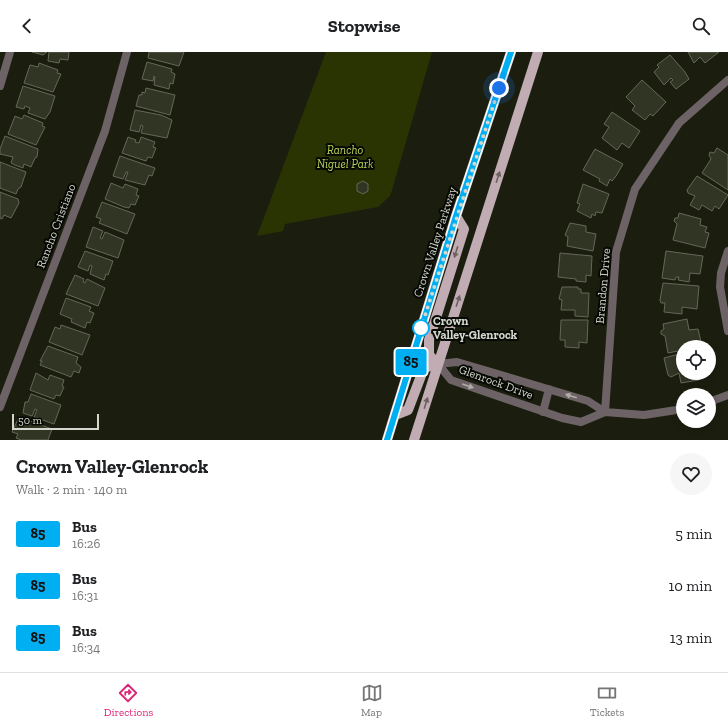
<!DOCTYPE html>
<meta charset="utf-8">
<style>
body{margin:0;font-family:"Zilla Slab",serif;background:#f6f6f6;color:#202124;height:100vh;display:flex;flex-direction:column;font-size:15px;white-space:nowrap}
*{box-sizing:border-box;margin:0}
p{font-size:13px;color:#757577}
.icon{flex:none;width:22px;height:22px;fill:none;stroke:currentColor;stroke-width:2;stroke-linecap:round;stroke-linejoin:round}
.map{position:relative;height:388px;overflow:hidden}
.drawer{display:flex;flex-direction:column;background:#fff;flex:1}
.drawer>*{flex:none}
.badge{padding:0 8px;border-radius:3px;font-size:14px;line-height:26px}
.controls{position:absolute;left:676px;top:288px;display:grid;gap:8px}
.controls a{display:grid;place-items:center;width:40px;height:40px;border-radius:50%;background:#fff;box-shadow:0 2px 6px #0003;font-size:20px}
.scale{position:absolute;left:12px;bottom:10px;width:87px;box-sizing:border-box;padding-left:4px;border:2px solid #d4d7cd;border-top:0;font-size:11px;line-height:14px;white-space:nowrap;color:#d4d7cd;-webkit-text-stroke:3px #060803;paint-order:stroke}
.you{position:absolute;width:20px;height:20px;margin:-10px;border:3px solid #fff;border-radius:50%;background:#1a73e8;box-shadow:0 0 0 6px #1a73e833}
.map>.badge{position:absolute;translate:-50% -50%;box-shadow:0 0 0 2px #fff}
.round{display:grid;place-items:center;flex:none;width:42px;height:42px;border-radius:21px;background:#f6f6f6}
.head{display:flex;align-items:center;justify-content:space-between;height:68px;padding:0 16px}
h1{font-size:19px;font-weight:700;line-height:30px}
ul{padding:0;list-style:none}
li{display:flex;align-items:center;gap:12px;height:52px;padding:0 16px}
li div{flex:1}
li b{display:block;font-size:15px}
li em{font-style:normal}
li .badge{min-width:44px;font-weight:700;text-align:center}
header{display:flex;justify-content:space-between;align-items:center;height:52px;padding:0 16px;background:#fff;font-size:18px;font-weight:700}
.tabs{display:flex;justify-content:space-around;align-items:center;height:56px;border-top:1px solid #e0e0e0;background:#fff;font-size:11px;color:#757577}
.tabs a{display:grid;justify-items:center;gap:2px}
.tabs .current{color:#db2777}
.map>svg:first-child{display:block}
.green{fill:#2a3302}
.building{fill:#313524;stroke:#646957}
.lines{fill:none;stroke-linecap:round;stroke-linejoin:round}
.street{stroke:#6d6366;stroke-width:8}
.primary{stroke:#c0acb2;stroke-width:10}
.oneway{fill:#6c6263}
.oneway2{fill:#b0aea9}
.line-casing{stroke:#fff;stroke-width:9}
.line{stroke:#00aff2;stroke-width:6}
.walk{stroke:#d4d7cd;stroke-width:4;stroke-dasharray:0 7.2}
.stop-dot{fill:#fff;stroke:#00aff2;stroke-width:2}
.labels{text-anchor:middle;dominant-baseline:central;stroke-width:4;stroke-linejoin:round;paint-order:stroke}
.park-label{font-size:12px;font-style:italic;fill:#bad459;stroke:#060803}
.street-label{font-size:12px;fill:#d4d7cd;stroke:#060803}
.stop-label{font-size:12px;font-weight:bold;fill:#d4d7cd;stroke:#060803;text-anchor:start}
</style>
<header><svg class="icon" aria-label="back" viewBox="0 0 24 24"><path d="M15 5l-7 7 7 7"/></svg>Stopwise<svg class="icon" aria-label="search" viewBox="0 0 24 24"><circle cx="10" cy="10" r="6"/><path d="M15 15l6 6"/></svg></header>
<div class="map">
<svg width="728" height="388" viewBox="0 0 728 388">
<rect width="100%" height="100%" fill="#1b1e0f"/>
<path class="green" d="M326 0H432L392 138 390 144 378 155 285 172 283 179 257 184Z"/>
<path class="building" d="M32 0H47L43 3Z
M49 0H69L68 8 60 7 59 11 48 9Z
M149 0H184L179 14 148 6Z
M688 0H719L705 11 700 5 694 11Z
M670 3 685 20 689 27 676 37 670 30 673 28 671 26 664 33 654 20 659 15 657 13Z
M147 10 172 17 171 20 175 22 173 32 170 31 169 37 154 33 155 25 154 24 153 29 142 27Z
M39 11 58 18 57 21 61 22 53 40 24 31 30 13 38 15Z
M642 28 666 50 653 64 650 62 645 68 632 58 635 54 626 45Z
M23 34 55 44 50 60 45 67 28 61 30 56 25 54 24 57 16 55Z
M146 36 175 43 170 63 136 54 139 43H142V40L145 41Z
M135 58 161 63 172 68 167 86 141 81 143 74 141 73 139 80 130 78Z
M612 60 640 79 629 96 622 91 617 98 602 86 609 75 604 72Z
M24 63 43 71 42 74 45 75 36 93 8 82 15 64 22 67Z
M5 84 38 97 37 105 35 106 31 115 24 112 23 116 15 113 11 111 13 105 0 102V97Z
M128 85 136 88 135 90 139 91 141 85 155 90 153 95 156 96 152 106 148 105 146 109 122 101Z
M717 96 728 103V138L702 121 711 107 709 103 710 100 714 101Z
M595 97 623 112 616 124 612 129 610 127 607 134 599 129 600 127 583 118Z
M120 104 155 116 152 124 149 123 145 133 125 128 128 120H126L123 127 113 124Z
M0 110 26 120 21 135 18 137 16 142 0 136Z
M697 124 728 143 719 157 715 154 712 159 702 153 699 158 690 153 695 144 688 141 687 138Z
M363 129 368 132V139L363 142 357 139V132Z
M111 131 123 136 125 132 138 137 136 143 139 144 135 153 131 152 129 156 124 155 105 147Z
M583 132 609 142 602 161 596 160 595 164 592 162 591 166 577 159 580 152 577 151Z
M0 140 18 147 19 151 11 166 4 163 2 167 0 166Z
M102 150 135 162 127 182 99 171 101 167 96 165Z
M679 161 701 167 700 173 707 175 705 180 709 181 705 196 673 188 677 172 674 169 675 166H678Z
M570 171 586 174V180L596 182 593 199 567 194 568 185 565 183Z
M93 175 103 179 100 186 102 187 105 180 124 188 118 206 86 195Z
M85 199 113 209 108 223 106 222 104 228 90 222 92 214 90 213 88 219 78 215Z
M666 199 703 204 700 222 690 221 689 230 678 228 679 225H676L675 228 662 226Z
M560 201 592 204 591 224 586 223V230L576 229V227L558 225Z
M75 223 84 227 83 230 85 231 87 227 105 236 98 254 66 242Z
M663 231 699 234 697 257 682 255V262L664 260 665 251H661L660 248Z
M562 235H578V237H581V241H589L588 265 575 264V258H561L562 248 559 247Z
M66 246 91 255 89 259 94 261 90 271 87 270 85 276 71 270 72 267 60 262Z
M687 267 689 278 698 277 702 294 683 295V298L668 301 665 284 661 282V279L664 277 663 272Z
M561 268H588L587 291 579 290V296L565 295V288H560Z
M61 273 90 283 82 303 49 290 55 275 60 277Z
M48 294 78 305 76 311 81 315 79 321 74 319 71 325 40 313 42 309H40Z
M683 301V321H698L699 328 681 331 679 321 671 325 668 323 664 306Z
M36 321 48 328 50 323 64 328 62 334 64 335 60 344 56 343 54 347 30 338Z
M31 342 61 353 54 372 34 365 37 358 35 357 32 364 23 361 25 350H28Z
M19 365 52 377 48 388H21L16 386 18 382 12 380Z"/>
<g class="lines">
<path class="street" d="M0 34 10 0
M728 199 721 221 720 235 728 279
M438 312 451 328 562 366 581 370 605 360 644 363 683 357
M438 312 457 310 588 349 605 360
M709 350 728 343
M0 355 105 79 127 0
M543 360 549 337
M605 360 616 200 635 137 679 71 728 28"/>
<path class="primary" d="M438 312 429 303V288L464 177 456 164
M395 363 408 358 424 316 438 312
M387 388 456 164 511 0
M414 388 538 0"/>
</g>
<defs><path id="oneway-solid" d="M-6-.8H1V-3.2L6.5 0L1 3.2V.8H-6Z"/></defs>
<g class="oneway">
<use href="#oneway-solid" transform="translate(498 125) rotate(-72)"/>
<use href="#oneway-solid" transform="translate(456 200) rotate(107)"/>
<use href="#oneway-solid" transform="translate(458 249) rotate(-72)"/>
<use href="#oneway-solid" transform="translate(426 351) rotate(-73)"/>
</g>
<g class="oneway2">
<use href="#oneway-solid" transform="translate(468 334) rotate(19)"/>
<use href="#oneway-solid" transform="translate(571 344) rotate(-163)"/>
</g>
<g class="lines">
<g class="line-casing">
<path id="line" d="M387 388 456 164 511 0"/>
</g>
<use href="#line" class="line"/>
<path class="walk" d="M421 276 499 36"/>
</g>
<circle class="stop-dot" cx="421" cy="276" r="8"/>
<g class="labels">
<g class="park-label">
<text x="345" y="98">Rancho<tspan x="345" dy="14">Niguel Park</tspan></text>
</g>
<g class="street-label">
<text transform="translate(56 174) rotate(-69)">Rancho Cristiano</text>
<text transform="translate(435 190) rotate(-72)">Crown Valley Parkway</text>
<text transform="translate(603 234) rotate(-85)">Brandon Drive</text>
<text transform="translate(496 330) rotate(20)">Glenrock Drive</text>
</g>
<g class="stop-label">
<text x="433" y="269">Crown<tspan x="433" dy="14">Valley-Glenrock</tspan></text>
</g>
</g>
</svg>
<div class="controls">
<a><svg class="icon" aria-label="locate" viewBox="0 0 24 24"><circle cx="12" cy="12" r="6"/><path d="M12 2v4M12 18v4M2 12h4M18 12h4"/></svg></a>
<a><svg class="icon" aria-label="layers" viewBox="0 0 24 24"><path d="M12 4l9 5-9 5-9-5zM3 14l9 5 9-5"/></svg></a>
</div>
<div class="scale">50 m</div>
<div class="you" style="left:499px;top:36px"></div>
<b class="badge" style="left:411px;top:310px;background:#00aff2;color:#111">85</b>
</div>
<section class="drawer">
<div class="head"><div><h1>Crown Valley-Glenrock</h1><p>Walk · 2 min · 140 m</p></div><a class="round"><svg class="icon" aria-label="heart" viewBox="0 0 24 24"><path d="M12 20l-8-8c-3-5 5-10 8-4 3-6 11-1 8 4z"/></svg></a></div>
<ul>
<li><span class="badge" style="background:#00aff2;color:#111">85</span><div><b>Bus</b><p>16:26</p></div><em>5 min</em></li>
<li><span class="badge" style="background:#00aff2;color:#111">85</span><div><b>Bus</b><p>16:31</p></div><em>10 min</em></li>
<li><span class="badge" style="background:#00aff2;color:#111">85</span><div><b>Bus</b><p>16:34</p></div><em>13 min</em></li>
</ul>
</section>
<nav class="tabs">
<a class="current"><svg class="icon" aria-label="directions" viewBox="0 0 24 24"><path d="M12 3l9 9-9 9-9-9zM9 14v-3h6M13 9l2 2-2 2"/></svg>Directions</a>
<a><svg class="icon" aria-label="map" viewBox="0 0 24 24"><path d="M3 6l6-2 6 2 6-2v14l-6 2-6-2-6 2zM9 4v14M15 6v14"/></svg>Map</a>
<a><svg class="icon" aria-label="tickets" viewBox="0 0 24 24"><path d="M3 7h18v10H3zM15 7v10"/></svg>Tickets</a>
</nav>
